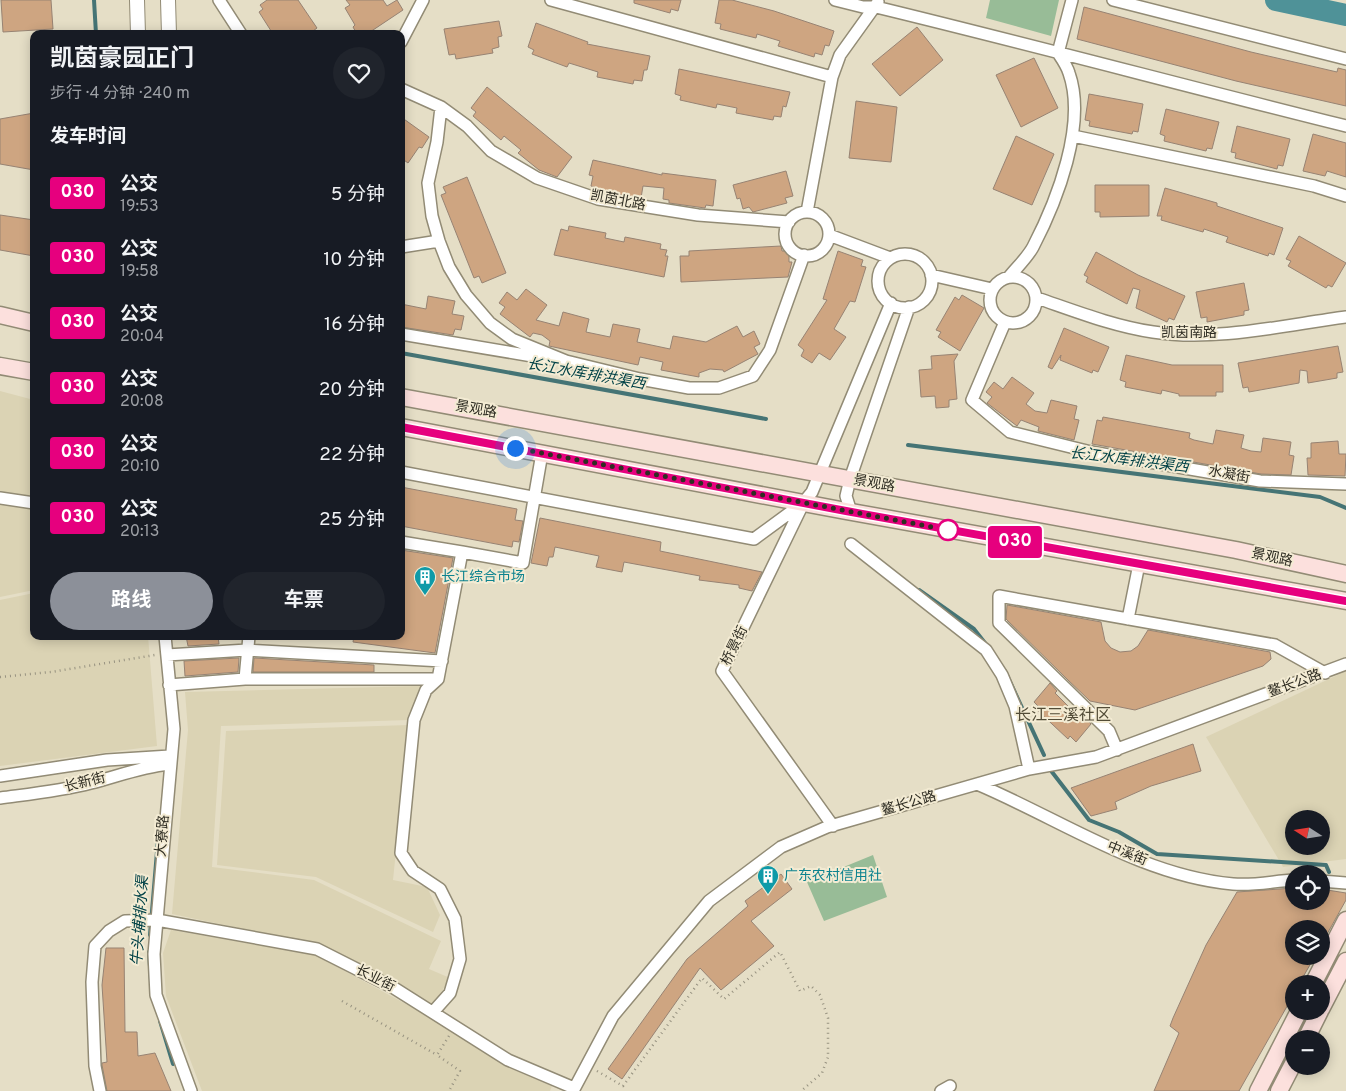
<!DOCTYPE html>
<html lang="zh">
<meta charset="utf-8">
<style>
body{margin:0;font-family:Overpass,"Noto Sans SC",sans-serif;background:#20242c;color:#f1f3f6;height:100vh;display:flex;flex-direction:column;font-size:19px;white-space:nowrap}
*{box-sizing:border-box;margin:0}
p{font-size:16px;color:#9ea1a6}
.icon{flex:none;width:28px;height:28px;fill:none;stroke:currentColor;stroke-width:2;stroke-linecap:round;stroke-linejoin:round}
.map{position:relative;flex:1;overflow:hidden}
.drawer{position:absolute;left:30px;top:30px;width:375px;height:610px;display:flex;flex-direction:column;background:#171b24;border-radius:10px;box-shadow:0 2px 12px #0003}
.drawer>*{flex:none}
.badge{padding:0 10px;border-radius:4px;font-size:18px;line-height:32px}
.needle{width:32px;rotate:282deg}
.tools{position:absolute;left:1285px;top:810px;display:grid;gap:10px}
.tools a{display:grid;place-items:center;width:45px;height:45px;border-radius:50%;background:#171b24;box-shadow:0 2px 12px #0003;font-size:25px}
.you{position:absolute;width:25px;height:25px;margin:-12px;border:4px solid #fff;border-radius:50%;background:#1a73e8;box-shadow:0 0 0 8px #1a73e833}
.map>.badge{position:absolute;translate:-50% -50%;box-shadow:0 0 0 2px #fff}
h2{padding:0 20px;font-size:19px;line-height:45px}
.round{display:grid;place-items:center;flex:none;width:52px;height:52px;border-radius:26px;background:#20242c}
.summary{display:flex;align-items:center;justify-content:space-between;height:85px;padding:0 20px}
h1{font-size:24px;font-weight:700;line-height:38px}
.action{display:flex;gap:10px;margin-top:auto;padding:10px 20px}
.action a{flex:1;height:58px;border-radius:30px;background:#8c9099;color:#fff;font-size:20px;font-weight:700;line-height:58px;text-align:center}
.action a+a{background:#20242c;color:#f1f3f6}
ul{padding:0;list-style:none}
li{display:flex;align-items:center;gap:15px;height:65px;padding:0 20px}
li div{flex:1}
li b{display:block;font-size:19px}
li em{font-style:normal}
li .badge{min-width:55px;font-weight:700;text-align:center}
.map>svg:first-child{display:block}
.built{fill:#dbd3b4;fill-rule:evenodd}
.green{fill:#98bc97}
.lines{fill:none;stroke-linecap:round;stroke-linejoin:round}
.stream{stroke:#457475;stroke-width:4}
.river{stroke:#4f9298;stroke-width:22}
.building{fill:#cea581;stroke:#978373}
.minor-casing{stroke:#928b75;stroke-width:14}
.tertiary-casing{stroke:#928b75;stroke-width:16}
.secondary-casing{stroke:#928b75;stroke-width:19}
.path{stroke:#979280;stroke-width:2.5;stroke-dasharray:1 4;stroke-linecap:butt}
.minor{stroke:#fff;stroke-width:11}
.tertiary{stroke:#fff;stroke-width:14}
.secondary{stroke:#fce0dd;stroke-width:16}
.line-casing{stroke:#fff;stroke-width:11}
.line{stroke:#e6007e;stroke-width:8}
.walk{stroke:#2f2d23;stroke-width:5;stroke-dasharray:0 9}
.stop-dot{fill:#fff;stroke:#e6007e;stroke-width:2.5}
.labels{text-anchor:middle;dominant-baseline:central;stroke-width:4;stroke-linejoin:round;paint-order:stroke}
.street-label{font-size:14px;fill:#2f2d23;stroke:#f3ebd3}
.culture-label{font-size:14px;fill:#0d838f;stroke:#f3ebd3;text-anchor:start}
.water-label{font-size:15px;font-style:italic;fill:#004146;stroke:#f3ebd3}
.quarter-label{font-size:16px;fill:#524c37;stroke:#f3ebd3}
</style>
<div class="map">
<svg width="1346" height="1091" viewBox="0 0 1346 1091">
<rect width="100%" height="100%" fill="#e5dec6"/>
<path class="built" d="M0 391 34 400V590L0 597Z
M34 593V636H148L157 746 0 766V600Z
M1346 671V859L1283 867 1206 737ZM1294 819H1321V846H1294Z
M422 686 408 720 221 726 212 867 314 880 441 941 429 969 450 978 432 1007 320 945 172 914 188 730 185 692Z
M409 725 393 880 427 887 440 915 433 932 316 877 217 865 226 731Z
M171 930 315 955 430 1017 509 1068 552 1086 550 1091H202L166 996 163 953Z"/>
<path class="green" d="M990 0H1059L1051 36 986 18Z
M873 855 887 897 824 921 807 882Z"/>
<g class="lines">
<path class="stream" d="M94 0 96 34
M401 353 766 419
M908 445 1320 497 1346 508
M919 590 974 629 985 643
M1005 671 1044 755
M1052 772 1089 820 1119 832 1157 854 1326 865 1329 872
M150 935 158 840
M149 952 152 995
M160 1021 173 1064"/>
<path class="river" d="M1276 0 1346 15"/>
</g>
<path class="building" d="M1 0H51L53 29 3 32Z
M267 0H298L317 28 309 34H273L259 12 263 9 260 5Z
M346 0H383L387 6 397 0 403 10 367 34H357L353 27 355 25 345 8 350 5Z
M634 0H681L678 11 671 9 670 13 634 3Z
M719 0H732L774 11 834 31 829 46 825 45 822 55 815 53 814 57 778 46 780 41 757 34 756 38 720 29 721 24 715 23Z
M1084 7 1251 52 1337 72 1338 68 1346 70V106L1236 81 1077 39Z
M499 21 502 36 498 37 499 47 492 49 493 53 456 59 455 54 449 55 444 29Z
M536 23 588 42 587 44 650 56 647 70H644L642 81 634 80 633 84 597 77 598 72 569 63 567 67 532 54 534 50 528 47Z
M917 27 943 60 900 96 872 64Z
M1034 58 1058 108 1021 127 996 75Z
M679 69 790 92 786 107 783 106 781 117 774 116 773 120 736 113 737 108 717 104 716 108 680 100 681 96 675 94Z
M487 87 572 157 557 177 539 170 518 153 521 150 504 136 501 140 473 116 476 112 471 108Z
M1089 94 1143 104 1138 132 1133 131 1132 134 1089 126 1090 121 1085 120Z
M856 101 897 107 891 162 849 158Z
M1166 109 1219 122 1212 149 1207 148 1206 151 1164 141 1165 136 1160 134Z
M34 113V170L0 164V119Z
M401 117 429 137 422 148 419 147 408 163 401 158Z
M1237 126 1290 139 1283 166 1278 165 1277 169 1235 158 1236 153 1231 152Z
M1313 134 1346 143V177L1327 171 1325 176 1303 171Z
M1016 136 1054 154 1032 205 993 189Z
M593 160 662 175V173L716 180 713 206 706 205 705 208 669 203V200L663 199 664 188 643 186 641 198 597 191V188L591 186 593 176 589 175Z
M786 171 793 196 785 198 787 203 753 212 749 207 743 209 740 198 737 199 733 185Z
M467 177 506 273 482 283 479 276 474 278 441 195 446 193 443 187Z
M1095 185H1149V216L1100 217V212H1095Z
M1165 188 1217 203V206L1283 228 1274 255 1269 253 1268 256 1226 242 1228 237 1204 229 1203 232 1161 220 1162 216H1157Z
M0 215 34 220V256L0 250Z
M569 226 606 233 605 238 624 242 625 237 661 244 660 249 667 250 665 256H668L664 277 554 255 561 229 568 231Z
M1299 236 1346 263 1332 287 1328 285 1326 288 1288 266 1291 261 1286 259Z
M781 246 782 251H789V262H792L788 277 681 282 680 256H689V251Z
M838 251 863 260 861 266 866 267 855 302 850 301 834 329 846 337 830 360 819 353 812 363 801 356 804 350 798 345 827 300 823 299Z
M1096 252 1138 275 1185 296 1174 320 1169 318 1167 322 1136 308 1140 290 1133 288 1127 304 1086 282 1088 277 1084 275Z
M1244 283 1249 310 1244 311V315L1207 322V317L1201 318 1196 292Z
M526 289 547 305 536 320 559 326 563 312 589 319 586 332 610 337 613 324 640 329 637 342 670 349 673 336 706 342 737 326 743 337 754 331 760 344 754 347 758 354 724 372 723 370 710 369 699 373V377L661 370 663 362 640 357 638 365 549 346 550 341 542 335 533 333 530 337 500 314 505 307 499 303 507 292 517 300Z
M962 295 984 308 960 351 938 337 941 332 936 330 955 297 959 300Z
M428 296 455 301 452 314 464 316 461 330 455 329 453 335 401 327V304L426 309Z
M1064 328 1109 347 1098 372 1093 370 1092 373 1060 360 1061 355 1052 369 1048 367Z
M1338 346 1343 372 1337 373V378L1308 383 1307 371 1300 370 1299 383 1249 392 1248 387 1243 388 1238 363Z
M958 354 954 361 957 399 949 400V407L936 408 935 396 921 397 919 370 932 369 931 356Z
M1126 355 1172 365H1223V392H1216V396H1179V394L1162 390 1161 394 1125 387 1126 382 1120 380Z
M1012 377 1034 393 1026 404 1035 411 1047 413 1051 400 1077 406 1074 419 1079 420 1074 440 1038 431 1039 427 1021 420 1017 426 987 403 992 397 986 392 994 382 1003 389Z
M1103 417 1190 433 1189 438 1194 440 1213 444 1216 430 1244 435 1241 448 1251 451 1261 452 1263 438 1291 442 1289 455 1294 456 1291 475 1261 474 1092 444 1097 420 1102 421Z
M1338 441 1339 454H1346L1345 476 1308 475 1307 458H1311V443Z
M401 487 517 509 515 520 523 521 519 542 513 541 512 547 401 526Z
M540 518 661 542 660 551 762 572 752 591 739 588V585L699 580 700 576 624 562 622 572 596 567 599 556 555 547 553 557H549L547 566 531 563Z
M401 550 453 558 435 653 353 642 354 636H401Z
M1007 605 1101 622 1105 641 1111 648 1120 652 1131 651 1138 646 1148 630 1270 652 1271 659 1263 666 1135 710 1090 701 1068 680 1006 619Z
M186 636H218L219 644 188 646Z
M239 658 238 672 185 676 184 661Z
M254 658 374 665V672H253Z
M1050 683 1057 691 1055 693 1082 720 1086 719 1091 724 1076 742 1070 736 1068 739 1036 709 1038 706 1034 702Z
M1193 744 1201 771 1151 786 1115 802 1117 809 1091 816 1071 788Z
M781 874 792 889 751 921 774 946 721 990 700 968 622 1079 608 1069 687 959 748 906 745 901Z
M1294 888V901H1321V889L1346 893V900L1321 945V929H1294V956H1315L1299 984H1294V994L1239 1091H1154L1179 1033 1170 1026 1173 1018 1206 945 1237 892Z
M106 948H124L125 1032H137L138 1056 155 1053 171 1091H107L102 1065V1063L107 1062 102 985Z"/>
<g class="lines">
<g class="minor-casing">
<path id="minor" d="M219 0 241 34
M551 0 832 77 840 55 878 2
M835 0 863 7H876C1033 45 1189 87 1346 126
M1113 0 1346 59
M401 42 423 0
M401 89 441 107 467 126 491 151 537 178 598 199 698 215 789 222
M441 107 437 142 428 183 432 216 439 241 449 267 466 295 490 323 512 339 566 361 640 379 689 388H719L753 376 770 350 804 255
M1073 136 1314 186 1346 196
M807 212 832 77
M785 234a22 22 0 1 1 44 0a22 22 0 1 1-44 0Z
M829 235 890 258
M401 247 439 241
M878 281a27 27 0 1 1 54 0a27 27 0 1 1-54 0Z
M931 275 992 289
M990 300a23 23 0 1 1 46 0a23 23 0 1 1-46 0Z
M1009 277C1017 267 1027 258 1033 247 1057 201 1087 124 1069 73 1067 66 1062 59 1058 53L1072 0
M1037 298C1075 311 1113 326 1153 332 1215 342 1285 325 1346 317
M1005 322 972 400 1010 432 1091 452 1260 481 1346 484
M401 334 550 359
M401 472 754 539 803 503 812 492 891 303
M0 498 34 503
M802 506 722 671 833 826
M851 512 846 496 850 479 909 307
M401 542 462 552 438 679 426 690 414 720 401 853 413 871 440 889 455 919 460 959 450 993 433 1012
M851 544 986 650 1002 675 1015 706 1029 769
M462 552 523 563 542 453
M1128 619 1139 564
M165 636 174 729 154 954 156 995 191 1091
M167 655 247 650 442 661
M245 679H438
M169 685 245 679 249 636
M1117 750 1109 731 999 623V596L1275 645 1325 673
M0 776 107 760 170 756
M977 784C1060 819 1142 876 1233 884 1254 886 1274 881 1294 880
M0 798C30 794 61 791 91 783 118 776 141 767 169 764
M1321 881 1346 883
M100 1091 95 1066 92 982 95 946 109 931 125 921 157 920 317 949 394 988 508 1060 574 1088
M573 1091 613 1016 709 901 781 847 827 827 1029 769 1096 757 1346 664
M941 1091 950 1086"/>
</g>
<g class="tertiary-casing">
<path id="tertiary" d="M137 0 138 34
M168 0 169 34"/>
</g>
<g class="secondary-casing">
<path id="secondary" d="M0 315 34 323
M0 366 34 372
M401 397 1236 550 1346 574
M401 427 846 511 1346 601
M1313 984 1346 920
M1321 1009 1346 961
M1306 1039 1320 1011
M1258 1091 1299 1011
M1279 1091 1294 1062"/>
</g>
<path class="path" d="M0 677 51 672 155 655
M342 1001 437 1055
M449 1036 437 1055 460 1071 449 1091
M597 1071 623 1086 702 978 724 999 780 952 800 991 811 986 820 995 828 1018V1057L822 1073 801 1091"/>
<use href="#minor" class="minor"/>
<use href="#tertiary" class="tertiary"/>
<use href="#secondary" class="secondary"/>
</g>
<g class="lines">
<g class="line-casing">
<path id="line" d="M401 427 846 511 1346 601"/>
</g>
<use href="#line" class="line"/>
<path class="walk" d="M515 448 948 530"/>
</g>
<defs>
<g id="building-pin" transform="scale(1.125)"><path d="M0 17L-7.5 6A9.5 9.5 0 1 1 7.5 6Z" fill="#0f9aa8" stroke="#f3ebd3"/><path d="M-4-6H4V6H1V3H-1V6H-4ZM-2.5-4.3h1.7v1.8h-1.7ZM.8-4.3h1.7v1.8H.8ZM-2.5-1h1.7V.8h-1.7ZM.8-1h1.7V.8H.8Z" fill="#fff"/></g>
</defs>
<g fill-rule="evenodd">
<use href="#building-pin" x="425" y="577"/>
<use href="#building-pin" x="768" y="876"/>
</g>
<circle class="stop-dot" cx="948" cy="530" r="10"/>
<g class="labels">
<g class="street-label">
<text transform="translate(618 201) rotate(11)">凯茵北路</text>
<text x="1189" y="333">凯茵南路</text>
<text transform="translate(476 410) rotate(10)">景观路</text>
<text transform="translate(1229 475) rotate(10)">水凝街</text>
<text transform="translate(874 484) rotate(11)">景观路</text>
<text transform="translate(1272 558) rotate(12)">景观路</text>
<text transform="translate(735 646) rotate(-64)">桥景街</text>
<text transform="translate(1295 684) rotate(-20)">鳌长公路</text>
<text transform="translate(85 783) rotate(-14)">长新街</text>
<text transform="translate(909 804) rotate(-16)">鳌长公路</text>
<text transform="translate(163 836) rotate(-85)">大寮路</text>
<text transform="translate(1127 854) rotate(22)">中溪街</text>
<text transform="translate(375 979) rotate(27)">长业街</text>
</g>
<g class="culture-label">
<text x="441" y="577">长江综合市场</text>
<text x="784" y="876">广东农村信用社</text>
</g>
<g class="water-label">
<text transform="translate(586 375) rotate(10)">长江水库排洪渠西</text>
<text transform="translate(1129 461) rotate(7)">长江水库排洪渠西</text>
<text transform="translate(141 921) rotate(-86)">牛头埔排水渠</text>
</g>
<g class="quarter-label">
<text x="1063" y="716">长江三溪社区</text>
</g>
</g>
</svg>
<div class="tools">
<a><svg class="needle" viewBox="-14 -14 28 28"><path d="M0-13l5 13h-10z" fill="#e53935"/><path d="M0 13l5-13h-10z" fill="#9ea1a6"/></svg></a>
<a><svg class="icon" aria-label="locate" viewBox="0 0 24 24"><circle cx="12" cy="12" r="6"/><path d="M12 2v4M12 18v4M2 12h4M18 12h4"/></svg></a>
<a><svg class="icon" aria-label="layers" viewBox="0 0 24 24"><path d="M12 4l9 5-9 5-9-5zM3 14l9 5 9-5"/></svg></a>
<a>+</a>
<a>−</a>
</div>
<div class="you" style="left:515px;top:448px"></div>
<b class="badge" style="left:1015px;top:542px;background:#e6007e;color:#fff">030</b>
<section class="drawer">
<div class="summary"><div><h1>凯茵豪园正门</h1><p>步行 · 4 分钟 · 240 m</p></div><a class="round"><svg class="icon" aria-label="heart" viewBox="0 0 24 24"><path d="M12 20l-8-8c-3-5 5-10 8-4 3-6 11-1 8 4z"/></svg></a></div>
<h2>发车时间</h2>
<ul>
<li><span class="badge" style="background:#e6007e;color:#fff">030</span><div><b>公交</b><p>19:53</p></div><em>5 分钟</em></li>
<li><span class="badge" style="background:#e6007e;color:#fff">030</span><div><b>公交</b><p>19:58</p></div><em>10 分钟</em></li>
<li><span class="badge" style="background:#e6007e;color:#fff">030</span><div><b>公交</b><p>20:04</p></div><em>16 分钟</em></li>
<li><span class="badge" style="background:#e6007e;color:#fff">030</span><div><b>公交</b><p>20:08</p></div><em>20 分钟</em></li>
<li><span class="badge" style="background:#e6007e;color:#fff">030</span><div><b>公交</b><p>20:10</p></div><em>22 分钟</em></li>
<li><span class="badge" style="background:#e6007e;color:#fff">030</span><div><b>公交</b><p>20:13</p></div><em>25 分钟</em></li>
</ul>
<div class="action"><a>路线</a><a>车票</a></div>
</section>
</div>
